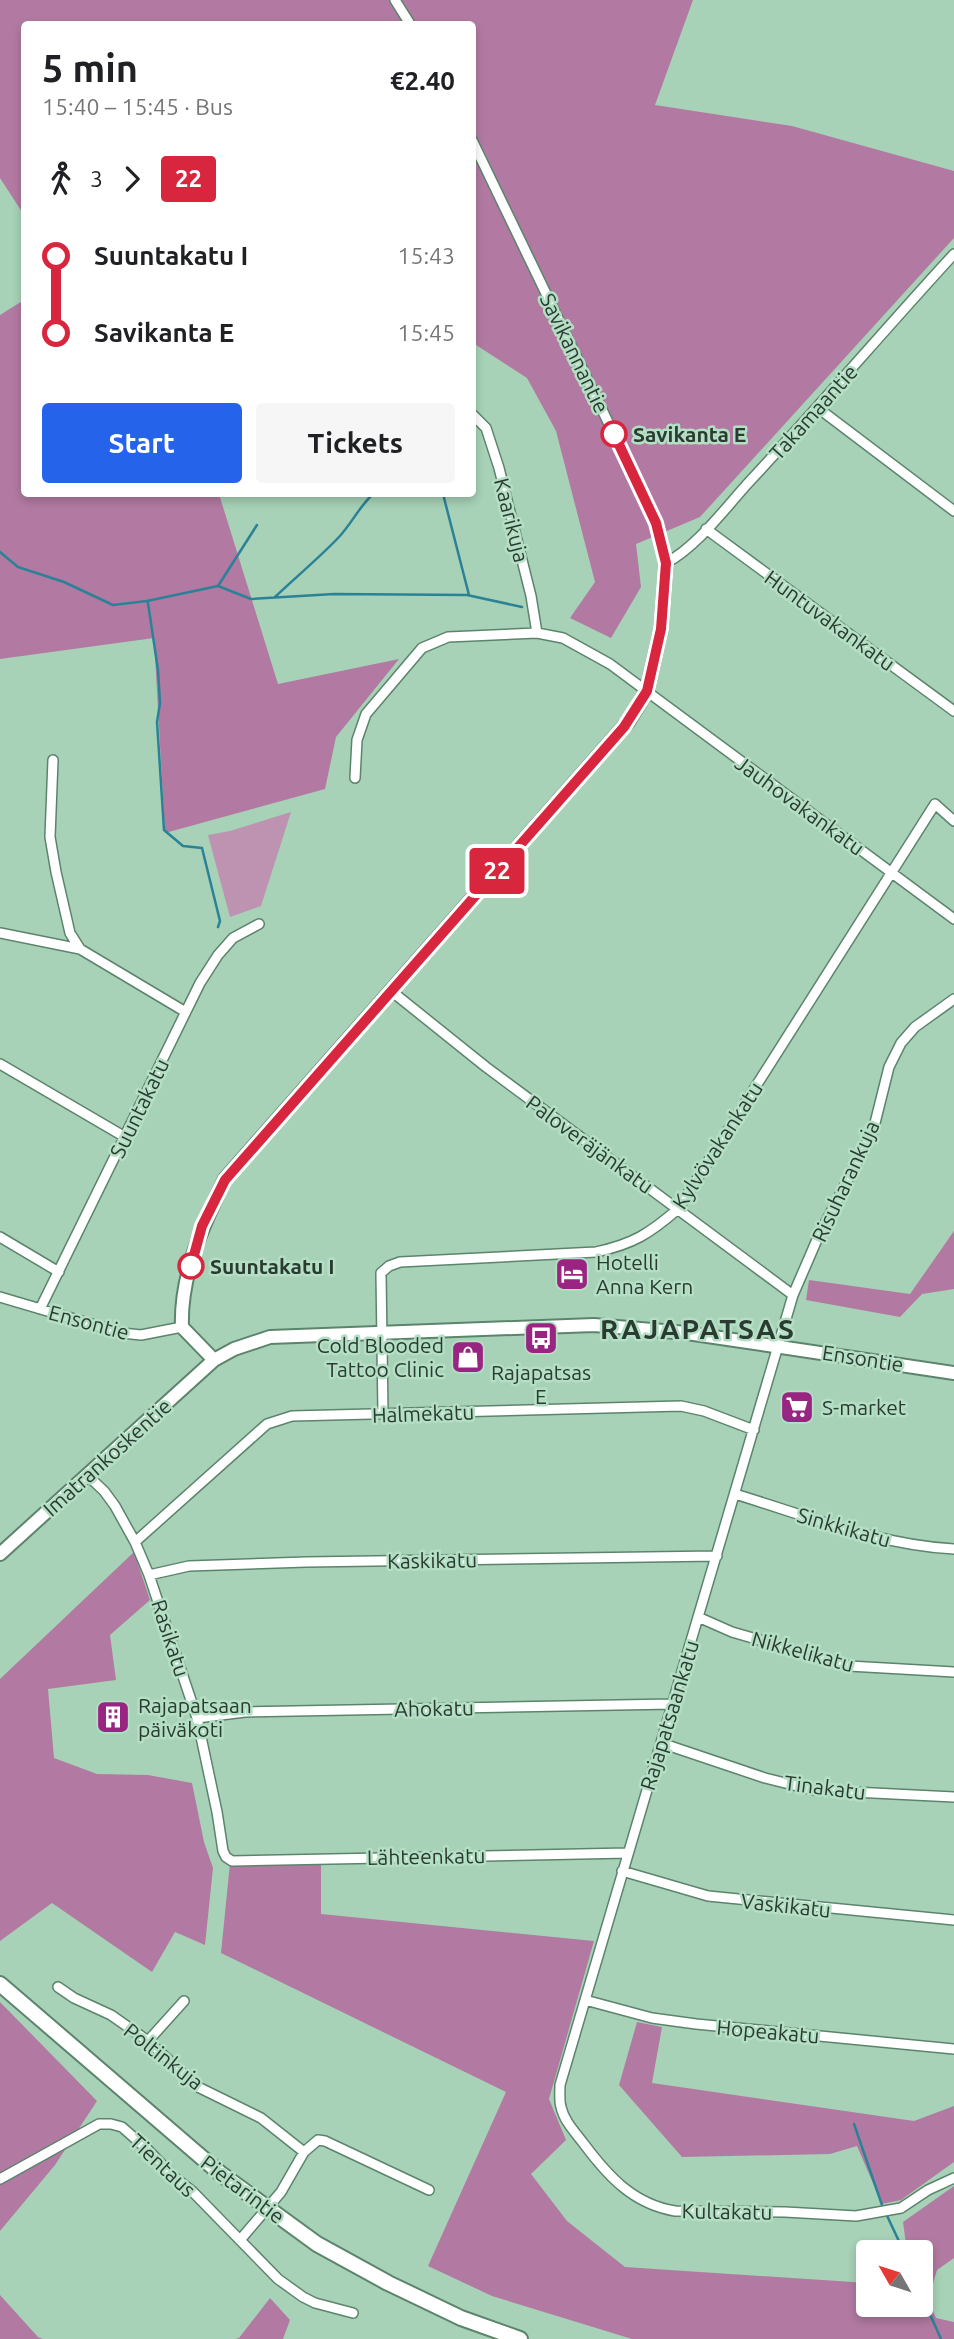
<!DOCTYPE html>
<meta charset="utf-8">
<style>
body{margin:0;font-family:Ubuntu,sans-serif;background:#f6f6f6;color:#202124;height:100vh;display:flex;flex-direction:column;font-size:26px;white-space:nowrap}
*{box-sizing:border-box;margin:0}
p{font-size:23px;color:#757577}
.icon{flex:none;width:38px;height:38px;fill:none;stroke:currentColor;stroke-width:2;stroke-linecap:round;stroke-linejoin:round}
.map{position:relative;flex:1;overflow:hidden}
.drawer{position:absolute;left:21px;top:21px;width:455px;height:476px;display:flex;flex-direction:column;background:#fff;border-radius:7px;box-shadow:0 4px 10px #0003}
.drawer>*{flex:none}
.badge{padding:0 14px;border-radius:5px;font-size:24px;line-height:46px}
.needle{width:46px;rotate:309deg}
.buttons{position:absolute;left:856px;top:2240px;display:grid;gap:14px}
.buttons a{display:grid;place-items:center;width:77px;height:77px;border-radius:7px;background:#fff;box-shadow:0 4px 10px #0003;font-size:35px}
.map>.badge{position:absolute;translate:-50% -50%;box-shadow:0 0 0 4px #fff}
.legs{display:flex;align-items:center;gap:10px;height:77px;padding:0 21px;font-size:23px}
.legs p{margin-inline-start:auto}
.overview{display:flex;align-items:center;justify-content:space-between;height:119px;padding:0 21px}
h1{font-size:38px;font-weight:700;line-height:52px}
.action{display:flex;gap:14px;margin-top:auto;padding:14px 21px}
.action a{flex:1;height:80px;border-radius:7px;background:#2563eb;color:#fff;font-size:28px;font-weight:700;line-height:80px;text-align:center}
.action a+a{background:#f6f6f6;color:#202124}
ul{padding:0 21px;list-style:none}
li{display:flex;align-items:center;gap:24px;height:77px;font-size:26px}
li i{display:grid;place-items:center;width:10px;height:100%;margin:0 9px;background:currentColor}
li i::after{content:'';width:18px;height:18px;margin:-9px;border:5px solid;border-radius:50%;background:#fff}
li p{margin-inline-start:auto}
li:first-child i{background:linear-gradient(#0000 50%,currentColor 0)}
li:last-child i{background:linear-gradient(currentColor 50%,#0000 0)}
.map>svg:first-child{display:block}
.green{fill:#be92b1}
.forest{fill:#b27aa2}
.lines{fill:none;stroke-linecap:round;stroke-linejoin:round}
.stream{stroke:#2a8297;stroke-width:2.5}
.street-casing{stroke:#5c846c;stroke-width:12}
.secondary-casing{stroke:#5c846c;stroke-width:16}
.primary-casing{stroke:#5c846c;stroke-width:18}
.street{stroke:#fff;stroke-width:9}
.secondary{stroke:#fff;stroke-width:12}
.primary{stroke:#fff;stroke-width:14}
.line-1-casing{stroke:#fff;stroke-width:16}
.line-1{stroke:#d7263d;stroke-width:10}
.stop-1-dot{fill:#fff;stroke:#d7263d;stroke-width:3.5}
.labels{text-anchor:middle;dominant-baseline:central;stroke-width:5;stroke-linejoin:round;paint-order:stroke}
.street-label{font-size:21px;fill:#2a3b31;stroke:#b4dfc4}
.stop-label{font-size:21px;font-weight:bold;fill:#2a3b31;stroke:#b4dfc4;text-anchor:start}
.poi-label{font-size:21px;fill:#2a3b31;stroke:#b4dfc4;text-anchor:start}
.district-label{font-size:28px;font-weight:bold;letter-spacing:2px;fill:#2a3b31;stroke:#b4dfc4}
</style>
<div class="map">
<svg width="954" height="2339" viewBox="0 0 954 2339">
<rect width="100%" height="100%" fill="#a7d2b7"/>
<path class="green" d="M291 812 261 906 230 917 208 835 230 831Z"/>
<path class="forest" d="M0 0H693L655 105 792 126 954 171V238L700 517 636 544 641 587 611 638 570 618 595 582 556 431 527 378 473 343 472 24H24V215L0 178Z
M24 300V494H219L278 684 399 659 336 737 325 789 165 833 154 638 0 659V315Z
M954 1231V1289L922 1294 900 1317 806 1300 809 1280 910 1294Z
M134 1552 150 1600 110 1635 116 1680 48 1689 54 1758 97 1774 148 1775 192 1783 204 1842 213 1868 205 1945 175 1932 152 1972 52 1903 0 1941V1679Z
M321 1862V1914L594 1941 549 2099 566 2140 531 2174 567 2221 625 2267 868 2283V2305H920V2252H907L903 2222 954 2186V2258L937 2270 928 2300 936 2318 954 2322V2339H632L492 2296 428 2266 506 2092 221 1953 230 1863Z
M0 2002 97 2101 55 2165 0 2231Z
M637 2022 662 2027 652 2083 914 2121 954 2106V2162L901 2200 882 2204 857 2146 830 2154 682 2157 619 2085Z
M0 2295 38 2337 43 2339H0Z
M270 2298 290 2320 283 2339H235L239 2338Z"/>
<g class="lines">
<path class="stream" d="M443 494 469 595
M0 552 18 567 64 582 113 605 147 601 218 586 251 599 334 594 467 595 522 607
M218 586 257 525
M275 597C296 577 319 558 339 537 352 523 359 507 373 494
M148 603 158 670 160 703 157 722 164 830 183 846 202 848 220 921 218 927
M854 2124 882 2205 904 2252
M920 2292 941 2339"/>
<g class="street-casing">
<path id="street" d="M395 0 410 24
M472 140 633 474 656 523 666 563C697 547 726 507 750 481 819 407 885 329 954 254
M818 408 954 511
M472 414 486 428 499 468 531 596 537 633
M706 529 954 711
M53 760 50 837 56 872 70 933 80 949
M355 778 357 740 366 714 422 648 448 637 537 633 563 638 610 664 954 919
M0 933 80 949 184 1011
M390 990 486 1067 793 1295
M954 999 915 1027 901 1043 889 1067 873 1131 819 1235 793 1295 560 2085C560 2092 559 2100 561 2107 564 2121 575 2132 584 2144 608 2176 633 2204 675 2211L785 2212 856 2216 901 2208 928 2190 954 2178
M0 1064 125 1137
M0 1237 59 1272
M0 1297 122 1333 141 1335 182 1327
M40 1309 200 983 218 955 233 938 259 924
M383 1414 381 1273 389 1266 400 1262 596 1252C633 1244 649 1234 678 1209L935 804 954 821
M87 1475 104 1491 115 1506 135 1542 149 1575 197 1718 217 1812 223 1851 226 1857 232 1861 628 1853
M735 1494C807 1516 879 1545 954 1549
M135 1542 267 1424 292 1416 681 1406 704 1411 754 1430
M149 1575 189 1566 306 1562 717 1556
M698 1617 732 1632 849 1666 954 1672
M197 1718 245 1712 672 1704
M661 1743 765 1778 813 1790 954 1797
M622 1871 708 1896 954 1920
M58 1987 74 1998 111 2015 148 2041 198 2087 261 2118 304 2152 318 2140 325 2141 429 2190
M585 2000 652 2018 696 2024 954 2049
M148 2041 184 2001
M0 2179 99 2124H111L122 2127 148 2150 174 2177 192 2191 278 2279 303 2297 315 2303 353 2313
M240 2240 281 2192 304 2152"/>
</g>
<g class="secondary-casing">
<path id="secondary" d="M214 1360 182 1327C180 1275 203 1225 225 1179L628 722 647 691 661 629 666 563
M0 1554 214 1360 234 1349 270 1337 594 1325 687 1333 954 1373"/>
</g>
<g class="primary-casing">
<path id="primary" d="M0 1984 221 2174 317 2244 388 2283 461 2318 520 2339"/>
</g>
<use href="#street" class="street"/>
<use href="#secondary" class="secondary"/>
<use href="#primary" class="primary"/>
</g>
<g class="lines">
<g class="line-1-casing">
<path id="line-1" d="M191 1266 202 1226 225 1180 624 727 647 691 661 629 666 563 656 523 614 434"/>
</g>
<use href="#line-1" class="line-1"/>
</g>
<defs>
<g id="hotel-square" transform="scale(1.75)"><rect x="-9" y="-9" width="18" height="18" rx="4" fill="#992582" stroke="#b4dfc4"/><path d="M-6-4.5h1.5V1H6V5H4.5V3h-9V5H-6ZM-4 0a1.8 1.8 0 1 1 3.6 0ZM.5 0V-2.5h3Q6-2.5 6 0Z" fill="#fff"/></g>
<g id="bus-square" transform="scale(1.75)"><rect x="-9" y="-9" width="18" height="18" rx="4" fill="#992582" stroke="#b4dfc4"/><path d="M-5-6H5V4H4V6H2V4H-2V6H-4V4H-5ZM-3.5-4V0h7V-4ZM-3.5 1.2v1.5H-2V1.2ZM2 1.2v1.5H3.5V1.2Z" fill="#fff"/></g>
<g id="shop-square" transform="scale(1.75)"><rect x="-9" y="-9" width="18" height="18" rx="4" fill="#992582" stroke="#b4dfc4"/><path d="M-5-2.5h2.3a2.7 3.5 0 0 1 5.4 0H5L5.5 6h-11ZM-1.5-2.5h3a1.5 2.3 0 0 0-3 0Z" fill="#fff"/></g>
<g id="supermarket-square" transform="scale(1.75)"><rect x="-9" y="-9" width="18" height="18" rx="4" fill="#992582" stroke="#b4dfc4"/><path d="M-6-5.5h2.5l.6 2H6L4.5 2H-2.5L-4.4-4H-6ZM-1.5 3.2a1.3 1.3 0 1 0 .1 0ZM3 3.2a1.3 1.3 0 1 0 .1 0Z" fill="#fff"/></g>
<g id="building-square" transform="scale(1.75)"><rect x="-9" y="-9" width="18" height="18" rx="4" fill="#992582" stroke="#b4dfc4"/><path d="M-4-6H4V6H1V3H-1V6H-4ZM-2.5-4.3h1.7v1.8h-1.7ZM.8-4.3h1.7v1.8H.8ZM-2.5-1h1.7V.8h-1.7ZM.8-1h1.7V.8H.8Z" fill="#fff"/></g>
</defs>
<g fill-rule="evenodd">
<use href="#hotel-square" x="572" y="1274"/>
<use href="#bus-square" x="541" y="1338"/>
<use href="#shop-square" x="468" y="1357"/>
<use href="#supermarket-square" x="797" y="1407"/>
<use href="#building-square" x="113" y="1717"/>
</g>
<g class="stop-1-dot">
<circle cx="614" cy="434" r="12"/>
<circle cx="191" cy="1266" r="12"/>
</g>
<g class="labels">
<g class="street-label">
<text transform="translate(575 353) rotate(64)">Savikannantie</text>
<text transform="translate(813 412) rotate(-48)">Takamaantie</text>
<text transform="translate(512 520) rotate(76)">Kaarikuja</text>
<text transform="translate(830 620) rotate(36)">Huntuvakankatu</text>
<text transform="translate(800 805) rotate(36)">Jauhovakankatu</text>
<text transform="translate(139 1108) rotate(-64)">Suuntakatu</text>
<text transform="translate(590 1144) rotate(36)">Paloveräjänkatu</text>
<text transform="translate(717 1145) rotate(-57)">Kylvövakankatu</text>
<text transform="translate(845 1181) rotate(-65)">Risuharankuja</text>
<text transform="translate(89 1322) rotate(15)">Ensontie</text>
<text transform="translate(863 1358) rotate(9)">Ensontie</text>
<text transform="translate(423 1413) rotate(-2)">Halmekatu</text>
<text transform="translate(107 1457) rotate(-42)">Imatrankoskentie</text>
<text transform="translate(844 1527) rotate(16)">Sinkkikatu</text>
<text transform="translate(432 1560) rotate(-1)">Kaskikatu</text>
<text transform="translate(171 1638) rotate(72)">Rasikatu</text>
<text transform="translate(803 1651) rotate(15)">Nikkelikatu</text>
<text transform="translate(434 1708) rotate(-1)">Ahokatu</text>
<text transform="translate(669 1715) rotate(-73)">Rajapatsaankatu</text>
<text transform="translate(825 1787) rotate(7)">Tinakatu</text>
<text transform="translate(426 1856) rotate(-1)">Lähteenkatu</text>
<text transform="translate(786 1905) rotate(6)">Vaskikatu</text>
<text transform="translate(768 2031) rotate(5)">Hopeakatu</text>
<text transform="translate(164 2056) rotate(38)">Poltinkuja</text>
<text transform="translate(163 2165) rotate(43)">Tientaus</text>
<text transform="translate(243 2189) rotate(37)">Pietarintie</text>
<text transform="translate(727 2211) rotate(1)">Kultakatu</text>
</g>
<g class="stop-label">
<text x="633" y="434">Savikanta E</text>
<text x="210" y="1266">Suuntakatu I</text>
</g>
<g class="poi-label">
<text x="596" y="1262">Hotelli<tspan x="596" dy="24">Anna Kern</tspan></text>
<text x="444" y="1345" text-anchor="end">Cold Blooded<tspan x="444" dy="24">Tattoo Clinic</tspan></text>
<text x="541" y="1372" text-anchor="middle">Rajapatsas<tspan x="541" dy="24">E</tspan></text>
<text x="822" y="1407">S-market</text>
<text x="138" y="1705">Rajapatsaan<tspan x="138" dy="24">päiväkoti</tspan></text>
</g>
<g class="district-label">
<text x="698" y="1328">RAJAPATSAS</text>
</g>
</g>
</svg>
<div class="buttons">
<a><svg class="needle" viewBox="-14 -14 28 28"><path d="M0-13l5 13h-10z" fill="#e53935"/><path d="M0 13l5-13h-10z" fill="#757577"/></svg></a>
</div>
<b class="badge" style="left:497px;top:871px;background:#d7263d;color:#fff">22</b>
<section class="drawer">
<div class="overview"><div><h1>5 min</h1><p>15:40 – 15:45 · Bus</p></div><b>€2.40</b></div>
<div class="legs"><svg class="icon" aria-label="walk" viewBox="0 0 24 24"><circle cx="13" cy="4" r="2"/><path d="M13 8l-2 6 4 7M11 14l-3 7M7 12l3-4h3l4 4"/></svg>3<svg class="icon" aria-label="forward" viewBox="0 0 24 24"><path d="M9 5l7 7-7 7"/></svg><b class="badge" style="background:#d7263d;color:#fff">22</b></div>
<ul>
<li><i style="color:#d7263d"></i><b>Suuntakatu I</b><p>15:43</p></li>
<li><i style="color:#d7263d"></i><b>Savikanta E</b><p>15:45</p></li>
</ul>
<div class="action"><a>Start</a><a>Tickets</a></div>
</section>
</div>
